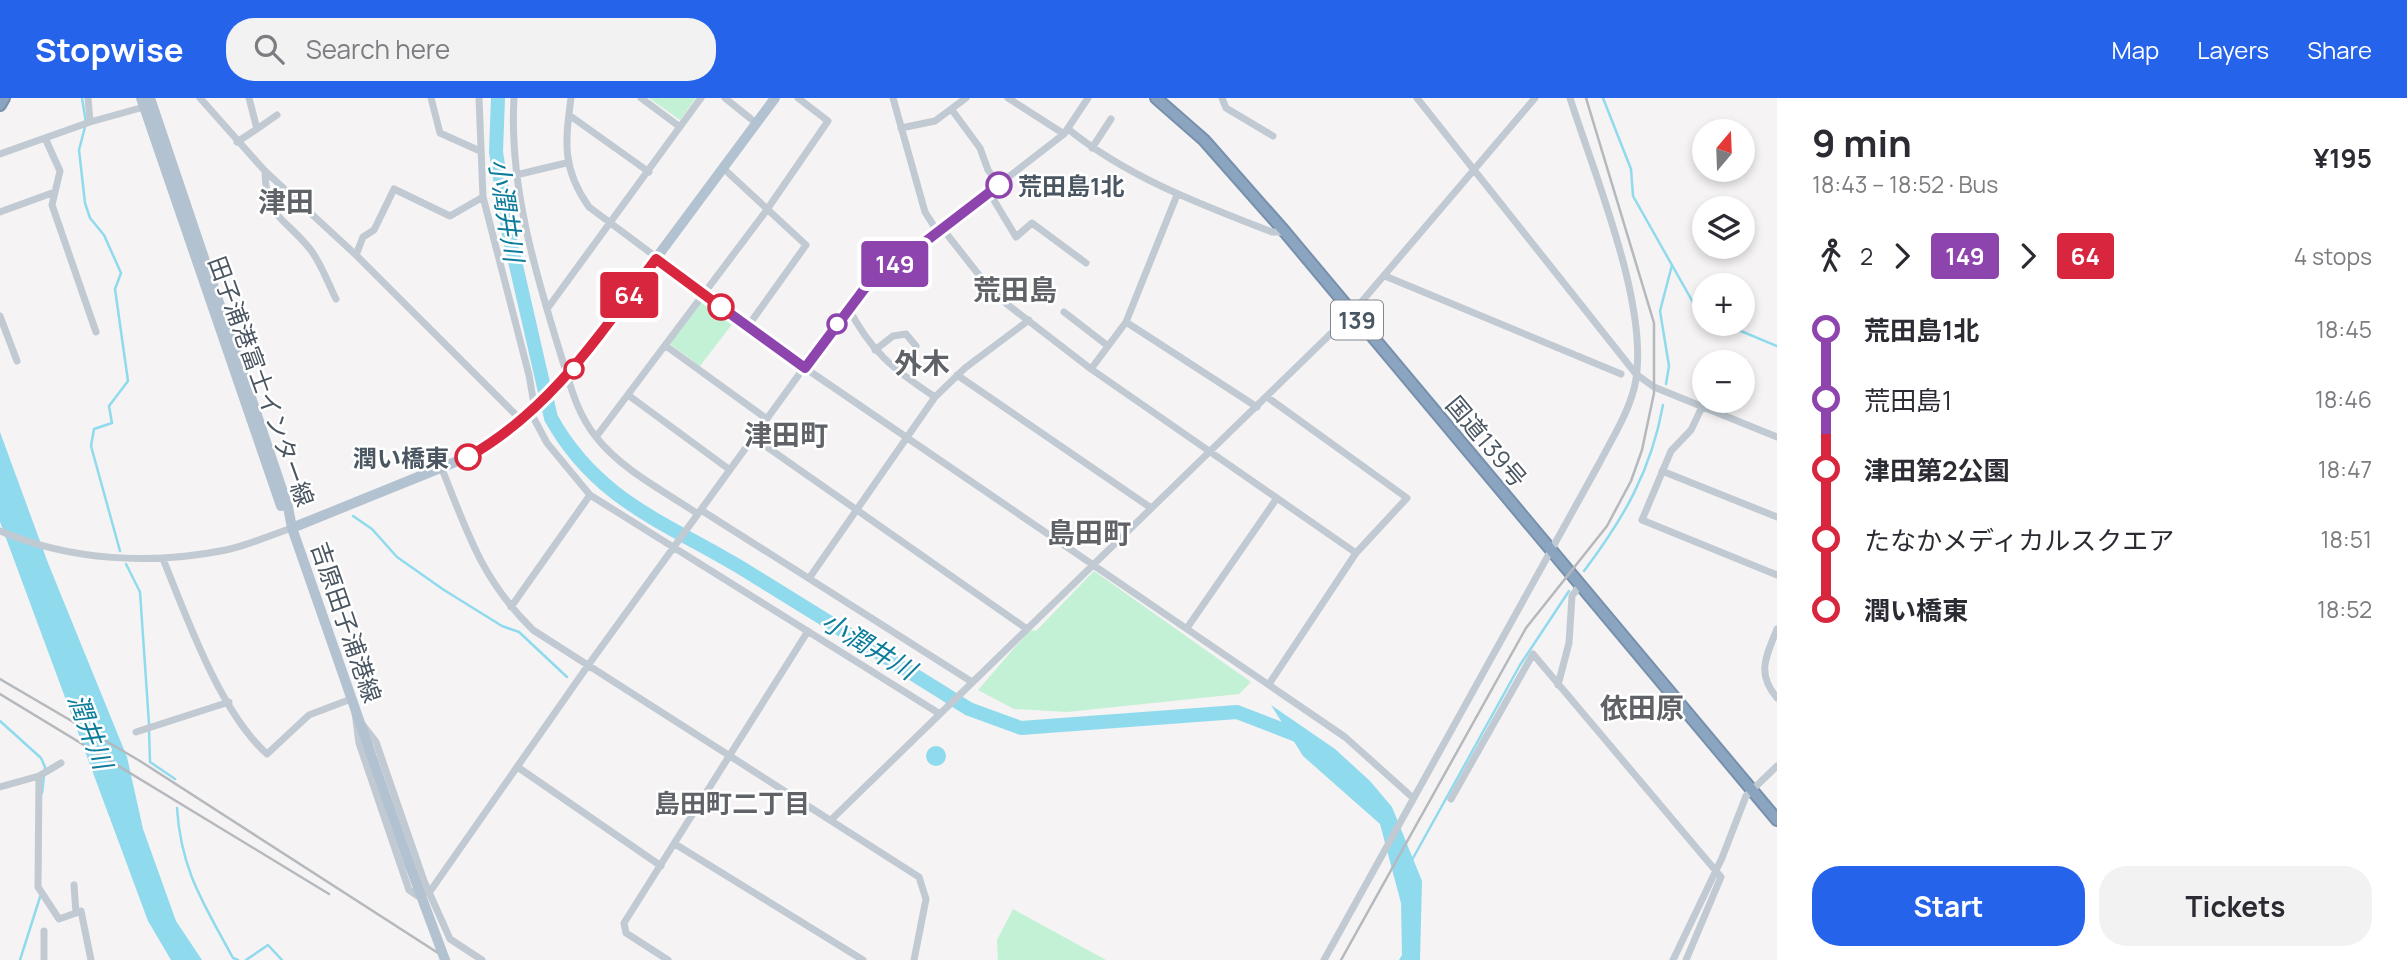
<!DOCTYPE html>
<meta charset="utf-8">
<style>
body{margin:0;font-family:Manrope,"Noto Sans JP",sans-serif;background:#f2f2f3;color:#2b2b33;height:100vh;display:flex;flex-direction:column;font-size:26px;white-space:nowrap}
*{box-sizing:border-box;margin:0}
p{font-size:23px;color:#7c7c81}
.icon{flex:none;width:38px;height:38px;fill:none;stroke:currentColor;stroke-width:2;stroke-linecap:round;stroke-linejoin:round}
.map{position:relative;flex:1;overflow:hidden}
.panel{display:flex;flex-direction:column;background:#fff;width:630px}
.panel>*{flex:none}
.badge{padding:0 14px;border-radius:5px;font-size:24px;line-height:46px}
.needle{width:46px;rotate:19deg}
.fabs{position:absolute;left:1692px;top:21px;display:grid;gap:14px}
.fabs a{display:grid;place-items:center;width:63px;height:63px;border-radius:50%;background:#fff;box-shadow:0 4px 10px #0003;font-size:35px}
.map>.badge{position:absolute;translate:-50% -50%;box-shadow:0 0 0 4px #fff}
.legs{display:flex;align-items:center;gap:10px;height:77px;padding:0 35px;font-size:23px}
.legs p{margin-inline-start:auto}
.summary{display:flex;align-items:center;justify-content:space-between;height:119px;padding:0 35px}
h1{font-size:38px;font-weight:700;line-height:52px}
.action{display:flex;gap:14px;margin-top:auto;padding:14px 35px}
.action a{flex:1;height:80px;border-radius:28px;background:#2563eb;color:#fff;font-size:28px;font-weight:700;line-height:80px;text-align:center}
.action a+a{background:#f2f2f3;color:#2b2b33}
ul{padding:0 35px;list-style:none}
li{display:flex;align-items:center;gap:24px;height:70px;font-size:26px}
li i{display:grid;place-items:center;width:10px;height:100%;margin:0 9px;background:currentColor}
li i::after{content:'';width:18px;height:18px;margin:-9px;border:5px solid;border-radius:50%;background:#fff}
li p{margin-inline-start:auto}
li:first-child i{background:linear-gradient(#0000 50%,currentColor 0)}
li:last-child i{background:linear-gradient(currentColor 50%,#0000 0)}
header{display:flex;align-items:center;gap:42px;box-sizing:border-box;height:98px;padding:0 35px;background:#2563eb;color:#fff}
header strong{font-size:33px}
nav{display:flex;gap:38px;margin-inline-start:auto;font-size:24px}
.search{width:490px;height:63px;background:#f2f2f3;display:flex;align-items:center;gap:18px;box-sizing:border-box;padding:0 24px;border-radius:28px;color:#7c7c81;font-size:26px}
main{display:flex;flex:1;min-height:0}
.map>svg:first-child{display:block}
.green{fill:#c3f1d5}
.water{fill:#90daee}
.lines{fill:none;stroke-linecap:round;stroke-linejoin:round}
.stream{stroke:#90daee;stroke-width:2.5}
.river{stroke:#90daee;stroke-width:14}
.highway-casing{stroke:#7690ad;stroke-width:14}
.minor{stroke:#c1cad2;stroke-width:7}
.major{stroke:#b3c2d1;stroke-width:10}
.highway{stroke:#8ba5c1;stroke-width:10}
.rail{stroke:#b5b8bd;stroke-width:2.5}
.major-bridge{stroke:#b3c2d1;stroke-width:10}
.line-1-casing{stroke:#fff;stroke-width:16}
.line-2-casing{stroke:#fff;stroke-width:16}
.line-1{stroke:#8e44ad;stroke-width:10}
.line-2{stroke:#d7263d;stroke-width:10}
.stop-1-dot{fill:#fff;stroke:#8e44ad;stroke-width:3.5}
.stop-2-dot{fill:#fff;stroke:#d7263d;stroke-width:3.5}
.labels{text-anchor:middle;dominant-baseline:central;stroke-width:5;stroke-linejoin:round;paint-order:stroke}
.shield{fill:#fff;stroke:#808990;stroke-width:2}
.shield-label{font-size:23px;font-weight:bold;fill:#4a5661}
.stop-label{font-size:24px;font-weight:bold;fill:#4a5661;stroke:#fff;text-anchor:start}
.street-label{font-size:24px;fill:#4a5661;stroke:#fff}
.water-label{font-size:26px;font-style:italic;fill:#0c7c9b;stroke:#fff}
.neighbourhood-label{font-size:26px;font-weight:bold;fill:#5f6368;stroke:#fff}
.quarter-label{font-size:28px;font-weight:bold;fill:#5f6368;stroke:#fff}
</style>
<header>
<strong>Stopwise</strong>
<div class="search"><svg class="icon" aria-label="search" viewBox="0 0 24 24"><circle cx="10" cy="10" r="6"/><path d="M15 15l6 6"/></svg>Search here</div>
<nav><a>Map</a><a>Layers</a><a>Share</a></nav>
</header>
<main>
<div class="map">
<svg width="1777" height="862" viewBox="0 0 1777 862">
<rect width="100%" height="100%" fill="#f5f3f3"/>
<path class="green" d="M649 0H696L680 22Z
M702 202 733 225 700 268 670 246Z
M1094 473 1251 584 1239 596 1067 614 1014 611 978 592 1030 532 1036 533Z
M1013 811 1106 862H998L997 842Z"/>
<path class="water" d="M0 334 48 465 127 659 143 731 176 823 202 862H171L148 823 0 424Z
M1271 607 1335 651 1370 683 1392 709 1422 783 1420 862H1399L1402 857 1401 805 1380 726 1303 658Z
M926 658a10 10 0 1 1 20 0a10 10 0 1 1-20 0Z"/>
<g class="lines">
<path class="stream" d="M82 0 86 25 79 52 85 105 90 120 104 137 121 175 115 191 128 283 109 308 112 325 94 331 91 348 120 453
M1603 0 1631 71 1633 98 1699 215 1704 218
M1724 226 1777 248
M1666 286 1669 268 1660 213 1672 167
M353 418 372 431 397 459 444 492 502 528 519 534 567 579
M126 466 140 494 149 626
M1584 473C1624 420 1651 373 1663 307
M0 623 41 660 45 669 42 695
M149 632 150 664 175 681
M177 710C181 773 204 806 233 860L238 862
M1412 762 1520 567 1569 493
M20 862 41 796
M246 862 268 847 282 862"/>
<path class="river" d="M498 0 496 54 509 137 551 320C597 403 667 425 743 471 819 518 894 564 969 611L1021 630 1237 614 1304 640"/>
<g class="highway-casing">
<path id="highway" d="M1156 0 1204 42 1285 134 1777 722
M0 7 4 0"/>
</g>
<path class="minor" d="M88 0 90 24 144 9
M200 0 265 73 356 157 522 323
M431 0 440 35 480 53
M479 0 483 99 529 277 535 312
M514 0C509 85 534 170 559 251 569 282 575 313 596 339 622 372 664 393 698 416
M571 0C565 45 562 71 589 109L805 270 1345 639 1412 699
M641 0 680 29
M725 0 756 25
M893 0 925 114 937 133
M1008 0 1064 36
M1222 0 1226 10 1273 38
M1417 0 1636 276 1654 289 1777 339
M952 12 980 50 988 72 999 87
M569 17 649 74
M901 30 935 23 966 0
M257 31 277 17
M1068 31C1129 80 1200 106 1272 134H1284
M45 40 60 73 52 107 96 234
M237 44 257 31 249 0
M1092 50 1111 21
M0 56 90 24
M723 70 806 147 748 228
M265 73C266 122 283 117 310 151 321 165 328 185 336 201
M516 77 566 65
M989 94 1016 139 1032 125 1086 165
M0 114 52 95
M942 130 990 191 1008 207 1091 271 1356 455
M356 157 363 139 374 132 394 91 450 118 483 99
M1385 178 1621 276
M848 209C870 253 894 272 935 299
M547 211 701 0
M1064 214 1108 248
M0 218 17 263
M1126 224 1257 309
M666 248 767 321
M875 252 893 238 906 236 916 248
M1091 271 1126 224 1177 97
M957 277 1151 410
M628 297 730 372
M1267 299 1407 400 1356 455 1269 586
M1702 309 1691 332 1671 353 1642 422 1777 477
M531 315 547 345 590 397 940 616
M596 339 766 113 828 23 798 0
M754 340 1027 531
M442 371C468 436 482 482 533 532L919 779 926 801 914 862
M1662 373 1777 419
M701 412 972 584
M0 433C71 463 151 467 226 452 249 447 271 437 292 430
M163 461C187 520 220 614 267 656L309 617 351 601
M810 479 935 299 965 270 1029 222
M511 509 590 397
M1187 530 1277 400
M1777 531C1766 559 1756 575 1777 600
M1558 587 1569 545 1572 498 1580 487
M355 615 359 645 409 792 418 798 431 792 589 566 848 209 865 190 1064 36 1088 0
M362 626 376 644 424 783 450 841 482 862
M136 634 229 604
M519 670 661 768
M39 678 38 789 59 821 76 815
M0 689 39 678 61 665
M1451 701 1533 556 1721 779 1686 862
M832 721 1352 215 1535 0
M675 746 863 862
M74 787 76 815 81 813 91 862
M44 862V833
M668 862 626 835 624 825 808 533
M1324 862 1600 364C1612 341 1627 317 1634 291 1653 215 1594 76 1570 0
M1673 862 1722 760 1746 698 1777 668"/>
<path class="major" d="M141 0 281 408
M150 0 288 409 292 430 410 768
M292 430 465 360C504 339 538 312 568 279L775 0"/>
<use href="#highway" class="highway"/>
<path class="rail" d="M0 581 140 663 449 862
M0 596 329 796
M1341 862 1526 530 1607 428 1631 383 1642 352 1654 295V225L1586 0"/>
<path class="major-bridge" d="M410 768 445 862"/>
</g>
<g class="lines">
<g class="line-1-casing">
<path id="line-1" d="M721 209 805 270 865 190 999 87"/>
</g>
<g class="line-2-casing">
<path id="line-2" d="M468 359C551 312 600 236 656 161L721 209"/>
</g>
<use href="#line-1" class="line-1"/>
<use href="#line-2" class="line-2"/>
</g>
<g class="stop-1-dot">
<circle cx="999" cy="87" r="12"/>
<circle cx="837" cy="226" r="9"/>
</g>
<g class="stop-2-dot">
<circle cx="721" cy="209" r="12"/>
<circle cx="574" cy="271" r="9"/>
<circle cx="468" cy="359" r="12"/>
</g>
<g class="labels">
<rect class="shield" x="1331" y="202.5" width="52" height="39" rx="5"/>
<g class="shield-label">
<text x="1357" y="222">139</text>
</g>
<g class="stop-label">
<text x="1018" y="87">荒田島1北</text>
<text x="449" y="359" text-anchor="end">潤い橋東</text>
</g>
<g class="street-label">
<text transform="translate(262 283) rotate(70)">田子浦港富士インター線</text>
<text transform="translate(1487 343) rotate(50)">国道139号</text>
<text transform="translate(347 524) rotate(71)">吉原田子浦港線</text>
</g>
<g class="water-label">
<text transform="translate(507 112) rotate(81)">小潤井川</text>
<text transform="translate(869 547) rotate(31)">小潤井川</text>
<text transform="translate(91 633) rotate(69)">潤井川</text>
</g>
<g class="neighbourhood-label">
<text x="732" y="705">島田町二丁目</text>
</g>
<g class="quarter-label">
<text x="286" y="103">津田</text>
<text x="1015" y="191">荒田島</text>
<text x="922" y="264">外木</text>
<text x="786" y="336">津田町</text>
<text x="1089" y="434">島田町</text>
<text x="1642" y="609">依田原</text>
</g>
</g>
</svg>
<div class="fabs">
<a><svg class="needle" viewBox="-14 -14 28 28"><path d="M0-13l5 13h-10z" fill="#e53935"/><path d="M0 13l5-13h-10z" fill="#7c7c81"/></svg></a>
<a><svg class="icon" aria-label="layers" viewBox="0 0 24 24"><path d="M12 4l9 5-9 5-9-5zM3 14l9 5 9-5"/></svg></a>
<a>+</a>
<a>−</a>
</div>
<b class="badge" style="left:895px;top:166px;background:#8e44ad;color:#fff">149</b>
<b class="badge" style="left:629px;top:197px;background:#d7263d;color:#fff">64</b>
</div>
<section class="panel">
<div class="summary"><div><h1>9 min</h1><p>18:43 – 18:52 · Bus</p></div><b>¥195</b></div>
<div class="legs"><svg class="icon" aria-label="walk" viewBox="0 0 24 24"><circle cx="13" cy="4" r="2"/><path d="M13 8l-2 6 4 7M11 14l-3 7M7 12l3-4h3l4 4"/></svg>2<svg class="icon" aria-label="forward" viewBox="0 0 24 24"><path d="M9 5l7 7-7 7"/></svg><b class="badge" style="background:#8e44ad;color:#fff">149</b><svg class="icon" aria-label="forward" viewBox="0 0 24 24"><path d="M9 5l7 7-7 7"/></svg><b class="badge" style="background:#d7263d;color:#fff">64</b><p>4 stops</p></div>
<ul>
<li><i style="color:#8e44ad"></i><b>荒田島1北</b><p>18:45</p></li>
<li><i style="color:#8e44ad"></i><span>荒田島1</span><p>18:46</p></li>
<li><i style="color:#d7263d"></i><b>津田第2公園</b><p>18:47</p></li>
<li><i style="color:#d7263d"></i><span>たなかメディカルスクエア</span><p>18:51</p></li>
<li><i style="color:#d7263d"></i><b>潤い橋東</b><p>18:52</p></li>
</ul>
<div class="action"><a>Start</a><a>Tickets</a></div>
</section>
</main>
